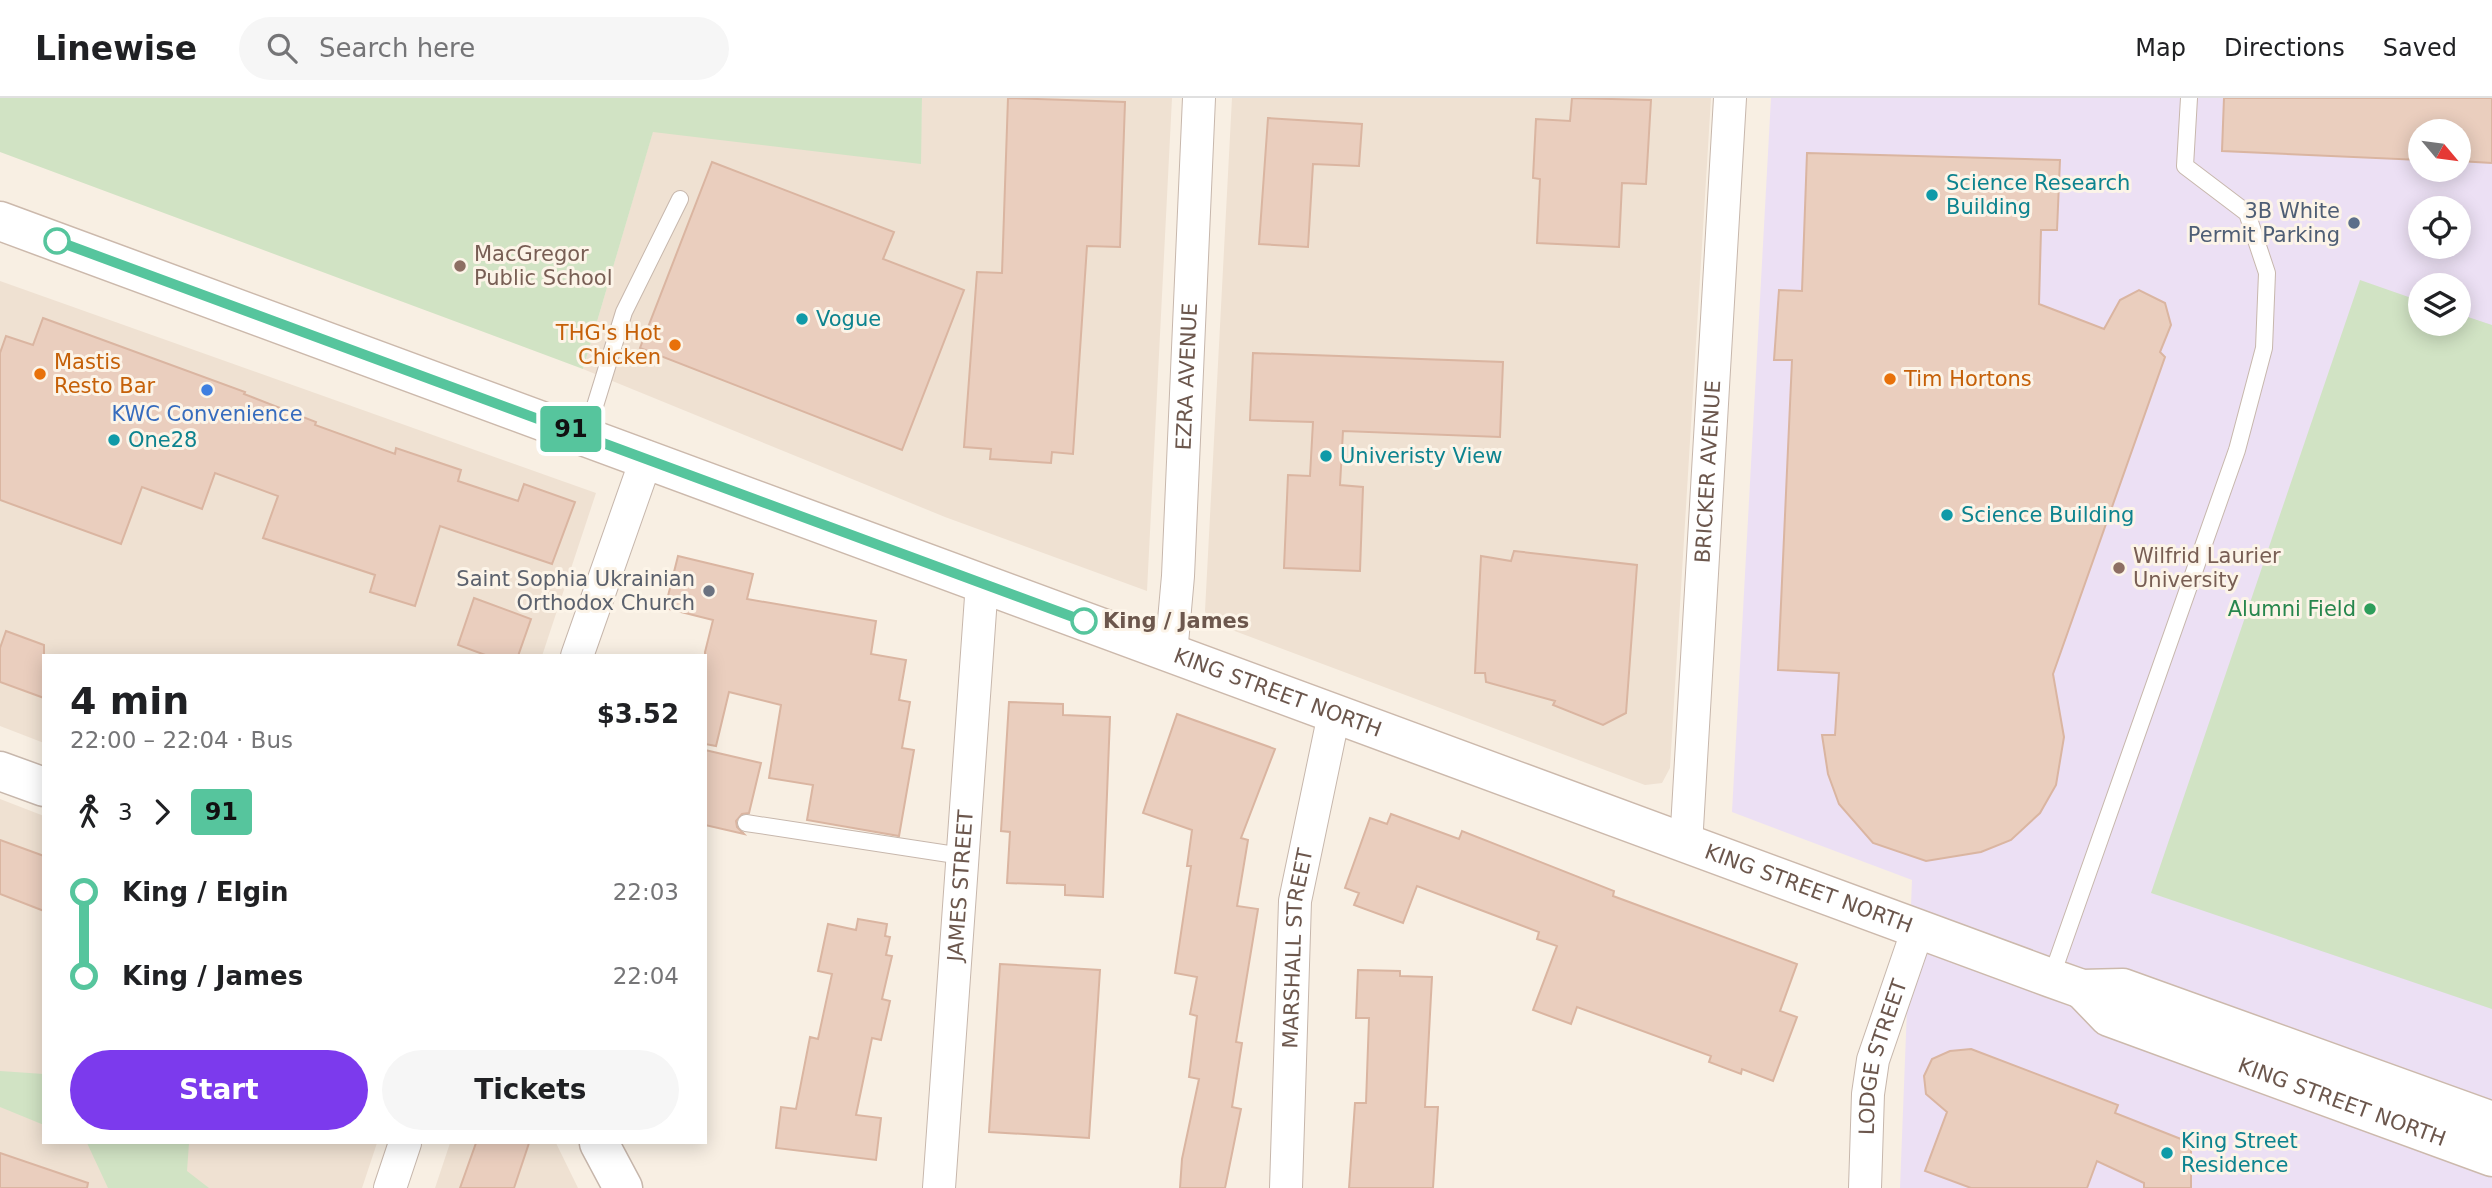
<!DOCTYPE html>
<meta charset="utf-8">
<style>
body{margin:0;font-family:"DejaVu Sans",sans-serif;background:#f6f6f6;color:#202124;height:100vh;display:flex;flex-direction:column;font-size:26px;white-space:nowrap}
*{box-sizing:border-box;margin:0}
p{font-size:23px;color:#757577}
.icon{flex:none;width:38px;height:38px;fill:none;stroke:currentColor;stroke-width:2;stroke-linecap:round;stroke-linejoin:round}
.map{position:relative;flex:1;overflow:hidden}
.details{position:absolute;left:42px;top:556px;width:665px;height:490px;display:flex;flex-direction:column;background:#fff;border-radius:0px;box-shadow:0 4px 18px #0003}
.details>*{flex:none}
.badge{padding:0 14px;border-radius:5px;font-size:24px;line-height:46px}
.needle{width:46px;rotate:119deg}
.controls{position:absolute;left:2408px;top:21px;display:grid;gap:14px}
.controls a{display:grid;place-items:center;width:63px;height:63px;border-radius:50%;background:#fff;box-shadow:0 4px 18px #0003;font-size:35px}
.map>.badge{position:absolute;translate:-50% -50%;box-shadow:0 0 0 4px #fff}
.legs{display:flex;align-items:center;gap:10px;height:77px;padding:0 28px;font-size:23px}
.legs p{margin-inline-start:auto}
.head{display:flex;align-items:center;justify-content:space-between;height:119px;padding:0 28px}
h1{font-size:38px;font-weight:600;line-height:52px}
.button{display:flex;gap:14px;margin-top:auto;padding:14px 28px}
.button a{flex:1;height:80px;border-radius:42px;background:#7c3aed;color:#fff;font-size:28px;font-weight:600;line-height:80px;text-align:center}
.button a+a{background:#f6f6f6;color:#202124}
ul{padding:0 28px;list-style:none}
li{display:flex;align-items:center;gap:24px;height:84px;font-size:26px}
li i{display:grid;place-items:center;width:10px;height:100%;margin:0 9px;background:currentColor}
li i::after{content:'';width:18px;height:18px;margin:-9px;border:5px solid;border-radius:50%;background:#fff}
li p{margin-inline-start:auto}
li:first-child i{background:linear-gradient(#0000 50%,currentColor 0)}
li:last-child i{background:linear-gradient(currentColor 50%,#0000 0)}
header{display:flex;align-items:center;gap:42px;box-sizing:border-box;height:98px;padding:0 35px;background:#fff;border-bottom:2px solid #e0e0e0}
header strong{font-size:33px}
nav{display:flex;gap:38px;margin-inline-start:auto;font-size:24px}
.search{width:490px;height:63px;background:#f6f6f6;display:flex;align-items:center;gap:18px;box-sizing:border-box;padding:0 24px;border-radius:38px;color:#757577;font-size:26px}
.map>svg:first-child{display:block}
.residential{fill:#efe1d2}
.education{fill:#ece0f4;fill-rule:evenodd}
.green{fill:#d1e3c4}
.building{fill:#eacebe;stroke:#dab5a1;stroke-width:2}
.lines{fill:none;stroke-linecap:round;stroke-linejoin:round}
.service-casing{stroke:#c7b7ac;stroke-width:18}
.minor-casing{stroke:#c7b7ac;stroke-width:34}
.tertiary-casing{stroke:#c7b7ac;stroke-width:41}
.secondary-casing{stroke:#ccb9ac;stroke-width:41}
.service{stroke:#fff;stroke-width:16}
.minor{stroke:#fff;stroke-width:32}
.tertiary{stroke:#fff;stroke-width:38}
.secondary{stroke:#fff;stroke-width:38}
.line-1-casing{stroke:#fff;stroke-width:16}
.line-1{stroke:#56c59d;stroke-width:10}
.culture-dot{fill:#0f9aa8;stroke:#fcf4e8;stroke-width:2.5}
.service-dot{fill:#5c6f8a;stroke:#fcf4e8;stroke-width:2.5}
.stop-1-dot{fill:#fff;stroke:#56c59d;stroke-width:3.5}
.education-dot{fill:#8d6e63;stroke:#fcf4e8;stroke-width:2.5}
.food-dot{fill:#e8710a;stroke:#fcf4e8;stroke-width:2.5}
.shop-dot{fill:#3f7fe0;stroke:#fcf4e8;stroke-width:2.5}
.worship-dot{fill:#6b7280;stroke:#fcf4e8;stroke-width:2.5}
.leisure-dot{fill:#2e9e5b;stroke:#fcf4e8;stroke-width:2.5}
.labels{text-anchor:middle;dominant-baseline:central;stroke-width:6;stroke-linejoin:round;paint-order:stroke}
.culture-label{font-size:21px;fill:#0d838f;stroke:#fcf4e8;text-anchor:start}
.service-label{font-size:21px;fill:#4e5e75;stroke:#fcf4e8;text-anchor:end}
.education-label{font-size:21px;fill:#785e54;stroke:#fcf4e8;text-anchor:start}
.food-label{font-size:21px;fill:#c56008;stroke:#fcf4e8;text-anchor:start}
.street-label{font-size:21px;fill:#6c574d;stroke:#fcf4e8}
.shop-label{font-size:21px;fill:#366cbe;stroke:#fcf4e8}
.worship-label{font-size:21px;fill:#5b616d;stroke:#fcf4e8;text-anchor:end}
.leisure-label{font-size:21px;fill:#27864d;stroke:#fcf4e8;text-anchor:end}
.stop-label{font-size:21px;font-weight:bold;fill:#6c574d;stroke:#fcf4e8;text-anchor:start}
</style>
<header>
<strong>Linewise</strong>
<div class="search"><svg class="icon" aria-label="search" viewBox="0 0 24 24"><circle cx="10" cy="10" r="6"/><path d="M15 15l6 6"/></svg>Search here</div>
<nav><a>Map</a><a>Directions</a><a>Saved</a></nav>
</header>
<div class="map">
<svg width="2492" height="1090" viewBox="0 0 2492 1090">
<rect width="100%" height="100%" fill="#f8efe3"/>
<path class="residential" d="M922 0H1172L1147 493 945 419 583 271 653 33 920 65Z
M1232 0H1711L1670 670 1662 685 1645 687 1216 526 1207 519 1205 513Z
M0 183 596 395 542 558H44V645L0 628Z
M0 701 44 718V1045H377L362 1090H0Z
M450 1045H556L578 1090H435Z"/>
<path class="education" d="M1771 0H2492V1090H1900L1912 782 1732 714ZM2420 33H2459V72H2420ZM2420 110H2459V149H2420ZM2420 187H2459V226H2420Z"/>
<path class="green" d="M0 0H922L921 66 653 34 583 271 0 54Z
M2360 182 2420 203V226H2459V216L2492 227V911L2151 795Z
M0 973 44 976V1027L0 1009Z
M87 1045H189L187 1073 209 1090H108Z"/>
<path class="building" d="M1008 0 1125 4 1120 149 1087 148 1073 356 1052 354 1051 365 990 361 991 351 964 349 977 174 1002 175Z
M1572 0 1651 2 1646 86 1622 85 1619 149 1537 145 1540 81 1533 80 1536 21 1570 23Z
M2224 0H2492V65L2459 63V33H2420V62L2222 53Z
M1268 20 1362 26 1359 68 1313 66 1308 149 1259 146Z
M1807 55 2060 62 2057 132H2041L2039 206 2104 231 2120 202 2139 192 2165 205 2171 227 2160 254 2165 259 2053 576 2064 639 2056 687 2040 715 2011 742 1981 754 1926 763 1873 745 1839 706 1828 676 1822 637H1835L1839 575 1778 572 1792 262H1774L1779 192 1802 193Z
M712 64 894 134 883 161 964 192 902 352 640 250Z
M43 220 245 294 244 296 316 324 315 327 395 356 396 350 461 372 458 383 518 403 524 386 575 404 552 466 440 428 415 508 370 494 375 477 263 440 278 398 215 375 202 411 142 389 121 446 0 402V255L6 238 33 247Z
M1253 255 1503 264 1500 339 1343 333 1340 387 1363 389 1360 473 1284 470 1288 377 1310 378 1313 324 1250 322Z
M1514 453 1637 467 1626 615 1603 627 1553 607 1555 603 1486 584 1485 575H1475L1481 458 1511 463Z
M678 458 753 476 747 501 876 523 871 556 906 562 899 602 910 604 902 650 914 652 899 738 807 722 813 687 769 680 781 607 729 594 716 648 705 646V554L713 522 665 510Z
M474 500 531 521 518 558H488L458 547Z
M6 533 44 547V600L0 584V550Z
M1009 604 1063 606V617L1110 619 1103 799 1065 797V787L1007 785 1010 734 1001 733Z
M1177 616 1275 651 1241 740 1248 742 1237 808 1258 811 1236 944 1242 945 1232 1009 1241 1011 1225 1090H1180L1182 1061 1199 981 1189 979 1197 918 1190 916 1197 879 1175 875 1191 768H1187L1192 732 1143 715Z
M705 652 761 665 749 715 742 716 736 723 737 729 744 736 705 727Z
M1391 716 1459 741 1462 733 1614 793 1613 798 1797 866 1780 913 1797 919 1773 983 1742 971 1741 976 1709 964 1711 958 1577 909 1571 926 1533 912 1557 848 1537 841 1539 834 1417 788 1403 825 1354 807 1359 795 1345 790 1370 720 1387 726Z
M0 742 44 758V813L0 796Z
M858 821 887 826 885 838 890 839 886 857 892 858 882 901 890 903 881 942 872 940 856 1017 881 1020 876 1062 776 1050 781 1009 796 1011 810 939 818 941 832 876 818 873 828 826 856 832Z
M1000 866 1100 872 1089 1040 989 1034Z
M1358 872 1400 873V878L1432 879 1425 1009H1438L1433 1090H1349L1355 1005H1366L1369 920H1356Z
M1971 951 2118 1007 2115 1015 2191 1045V1090H2144V1085L2097 1063 2087 1090H1971L1925 1073 1947 1014 1926 996 1924 978 1932 961 1950 953Z
M476 1045H529L514 1090H460Z
M0 1055 88 1085 87 1090H0Z"/>
<g class="lines">
<g class="service-casing">
<path id="service" d="M586 337 624 214 680 101
M746 725 962 758
M2051 880 2237 352 2264 250 2267 175 2247 115 2185 68 2189 0"/>
</g>
<g class="minor-casing">
<g id="minor">
<path id="s1" d="M1171 556 1178 478 1199 0"/>
<path d="M577 558 647 359"/>
<path id="s2" d="M1686 747 1730 0"/>
<path d="M390 1090 405 1045"/>
<path id="s3" d="M939 1090 982 485"/>
<path id="s4" d="M1286 1090 1295 803 1334 616"/>
<path id="s5" d="M1865 1090 1868 996 1873 962 1918 831"/>
</g>
</g>
<g class="tertiary-casing">
<path id="tertiary" d="M0 673 44 689
M599 1045 623 1090"/>
</g>
<g class="secondary-casing">
<g id="secondary">
<path id="s6" d="M0 123 2051 880 2082 891 2123 890 2492 1023"/>
<path id="s7" d="M2082 891 2109 919 2492 1059"/>
</g>
</g>
<use href="#service" class="service"/>
<use href="#minor" class="minor"/>
<use href="#tertiary" class="tertiary"/>
<use href="#secondary" class="secondary"/>
</g>
<g class="lines">
<g class="line-1-casing">
<path id="line-1" d="M57 143 1084 523"/>
</g>
<use href="#line-1" class="line-1"/>
</g>
<g class="culture-dot">
<circle cx="1932" cy="97" r="7"/>
<circle cx="802" cy="221" r="7"/>
<circle cx="114" cy="342" r="7"/>
<circle cx="1326" cy="358" r="7"/>
<circle cx="1947" cy="417" r="7"/>
<circle cx="2167" cy="1055" r="7"/>
</g>
<circle class="service-dot" cx="2354" cy="125" r="7"/>
<g class="stop-1-dot">
<circle cx="57" cy="143" r="12"/>
<circle cx="1084" cy="523" r="12"/>
</g>
<g class="education-dot">
<circle cx="460" cy="168" r="7"/>
<circle cx="2119" cy="470" r="7"/>
</g>
<g class="food-dot">
<circle cx="675" cy="247" r="7"/>
<circle cx="40" cy="276" r="7"/>
<circle cx="1890" cy="281" r="7"/>
</g>
<circle class="shop-dot" cx="207" cy="292" r="7"/>
<circle class="worship-dot" cx="709" cy="493" r="7"/>
<circle class="leisure-dot" cx="2370" cy="511" r="7"/>
<g class="labels">
<g class="culture-label">
<text x="1946" y="85">Science Research<tspan x="1946" dy="24">Building</tspan></text>
<text x="816" y="221">Vogue</text>
<text x="128" y="342">One28</text>
<text x="1340" y="358">Univeristy View</text>
<text x="1961" y="417">Science Building</text>
<text x="2181" y="1043">King Street<tspan x="2181" dy="24">Residence</tspan></text>
</g>
<g class="service-label">
<text x="2340" y="113">3B White<tspan x="2340" dy="24">Permit Parking</tspan></text>
</g>
<g class="education-label">
<text x="474" y="156">MacGregor<tspan x="474" dy="24">Public School</tspan></text>
<text x="2133" y="458">Wilfrid Laurier<tspan x="2133" dy="24">University</tspan></text>
</g>
<g class="food-label">
<text x="661" y="235" text-anchor="end">THG's Hot<tspan x="661" dy="24">Chicken</tspan></text>
<text x="54" y="264">Mastis<tspan x="54" dy="24">Resto Bar</tspan></text>
<text x="1904" y="281">Tim Hortons</text>
</g>
<g class="street-label">
<text stroke="none"><textPath href="#s1" startOffset="278">EZRA AVENUE</textPath></text>
<text stroke="none"><textPath href="#s2" startOffset="374">BRICKER AVENUE</textPath></text>
<text stroke="none"><textPath href="#s6" startOffset="1362">KING STREET NORTH</textPath></text>
<text stroke="none"><textPath href="#s3" startOffset="303">JAMES STREET</textPath></text>
<text stroke="none"><textPath href="#s6" startOffset="1928">KING STREET NORTH</textPath></text>
<text stroke="none"><textPath href="#s4" startOffset="240">MARSHALL STREET</textPath></text>
<text stroke="none"><textPath href="#s5" startOffset="133">LODGE STREET</textPath></text>
<text stroke="none"><textPath href="#s7" startOffset="287">KING STREET NORTH</textPath></text>
</g>
<g class="shop-label">
<text x="207" y="316">KWC Convenience</text>
</g>
<g class="worship-label">
<text x="695" y="481">Saint Sophia Ukrainian<tspan x="695" dy="24">Orthodox Church</tspan></text>
</g>
<g class="leisure-label">
<text x="2356" y="511">Alumni Field</text>
</g>
<g class="stop-label">
<text x="1103" y="523">King / James</text>
</g>
</g>
</svg>
<div class="controls">
<a><svg class="needle" viewBox="-14 -14 28 28"><path d="M0-13l5 13h-10z" fill="#e53935"/><path d="M0 13l5-13h-10z" fill="#757577"/></svg></a>
<a><svg class="icon" aria-label="locate" viewBox="0 0 24 24"><circle cx="12" cy="12" r="6"/><path d="M12 2v4M12 18v4M2 12h4M18 12h4"/></svg></a>
<a><svg class="icon" aria-label="layers" viewBox="0 0 24 24"><path d="M12 4l9 5-9 5-9-5zM3 14l9 5 9-5"/></svg></a>
</div>
<b class="badge" style="left:571px;top:331px;background:#56c59d;color:#111">91</b>
<section class="details">
<div class="head"><div><h1>4 min</h1><p>22:00 – 22:04 · Bus</p></div><b>$3.52</b></div>
<div class="legs"><svg class="icon" aria-label="walk" viewBox="0 0 24 24"><circle cx="13" cy="4" r="2"/><path d="M13 8l-2 6 4 7M11 14l-3 7M7 12l3-4h3l4 4"/></svg>3<svg class="icon" aria-label="forward" viewBox="0 0 24 24"><path d="M9 5l7 7-7 7"/></svg><b class="badge" style="background:#56c59d;color:#111">91</b></div>
<ul>
<li><i style="color:#56c59d"></i><b>King / Elgin</b><p>22:03</p></li>
<li><i style="color:#56c59d"></i><b>King / James</b><p>22:04</p></li>
</ul>
<div class="button"><a>Start</a><a>Tickets</a></div>
</section>
</div>
